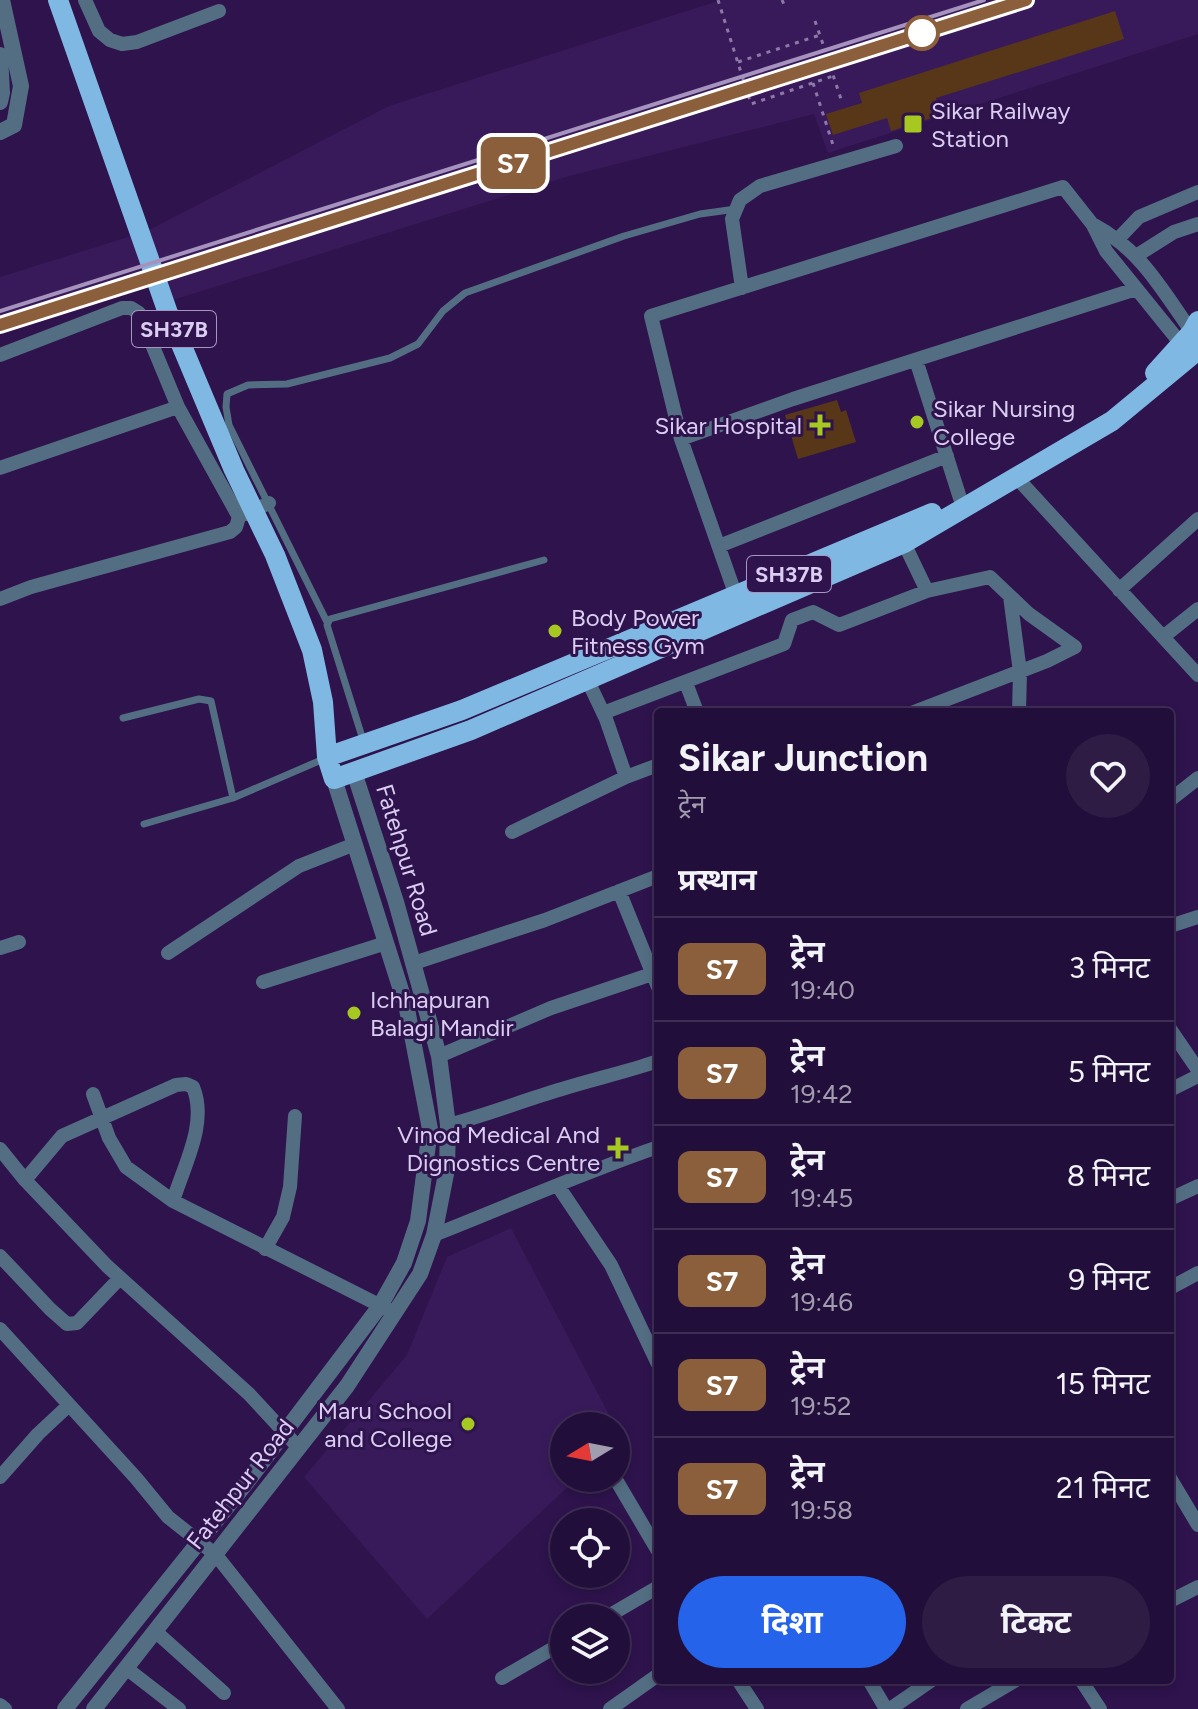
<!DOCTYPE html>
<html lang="hi">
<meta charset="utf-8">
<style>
body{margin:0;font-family:Figtree,"Noto Sans Devanagari",sans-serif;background:#2e1c45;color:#f1f3f6;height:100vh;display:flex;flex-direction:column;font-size:30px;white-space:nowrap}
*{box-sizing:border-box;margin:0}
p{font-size:26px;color:#a29caf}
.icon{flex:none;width:44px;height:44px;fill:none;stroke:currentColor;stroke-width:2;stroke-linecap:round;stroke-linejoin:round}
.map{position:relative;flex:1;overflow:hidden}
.drawer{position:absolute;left:654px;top:708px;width:520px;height:976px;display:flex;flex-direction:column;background:#220e3a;border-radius:8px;box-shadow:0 4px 12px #0003,0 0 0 2px #3f2e54}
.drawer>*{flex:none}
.badge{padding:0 16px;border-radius:12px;font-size:28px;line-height:52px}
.needle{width:52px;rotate:260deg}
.fabs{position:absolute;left:550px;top:1412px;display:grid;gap:16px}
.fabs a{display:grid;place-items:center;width:80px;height:80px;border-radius:50%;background:#220e3a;box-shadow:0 4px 12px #0003,0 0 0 2px #3f2e54;font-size:40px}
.map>.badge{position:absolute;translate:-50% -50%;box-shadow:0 0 0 4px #fff}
h2{padding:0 24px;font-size:30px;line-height:72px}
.round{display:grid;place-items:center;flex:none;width:84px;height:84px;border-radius:42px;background:#2e1c45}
.overview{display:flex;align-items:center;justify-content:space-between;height:136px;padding:0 24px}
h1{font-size:38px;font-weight:700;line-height:60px}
.primary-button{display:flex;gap:16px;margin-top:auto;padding:16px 24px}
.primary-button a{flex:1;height:92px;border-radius:48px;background:#2563eb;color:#fff;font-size:32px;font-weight:700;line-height:92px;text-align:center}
.primary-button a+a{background:#2e1c45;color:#f1f3f6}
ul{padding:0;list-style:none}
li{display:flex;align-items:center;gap:24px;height:104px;padding:0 24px;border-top:2px solid #3f2e54}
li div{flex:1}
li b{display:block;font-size:30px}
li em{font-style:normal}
li .badge{min-width:88px;font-weight:700;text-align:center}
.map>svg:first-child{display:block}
.built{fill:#381a5a}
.building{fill:#583718}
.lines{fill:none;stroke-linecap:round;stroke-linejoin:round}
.path{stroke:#8c79a7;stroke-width:3;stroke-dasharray:4 6;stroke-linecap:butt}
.service{stroke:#536e83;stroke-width:7}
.minor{stroke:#536e83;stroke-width:14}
.tertiary{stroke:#536e83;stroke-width:16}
.primary{stroke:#7fb8e3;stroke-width:20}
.rail{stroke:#a593be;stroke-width:4}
.line-casing{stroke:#fff;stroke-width:18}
.line{stroke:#8b5e3c;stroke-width:12}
.stop-dot{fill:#fff;stroke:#8b5e3c;stroke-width:4}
.poi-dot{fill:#a6c820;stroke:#2e134d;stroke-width:3}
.labels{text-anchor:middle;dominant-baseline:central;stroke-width:6;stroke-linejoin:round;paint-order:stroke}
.shield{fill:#2e134d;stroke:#a695c0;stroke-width:2}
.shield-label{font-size:22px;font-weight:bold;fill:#dacdf1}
.poi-label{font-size:24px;fill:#dacdf1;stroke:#2e134d;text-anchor:start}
.street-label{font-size:24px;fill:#dacdf1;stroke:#2e134d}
</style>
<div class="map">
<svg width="1198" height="1709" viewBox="0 0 1198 1709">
<rect width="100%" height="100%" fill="#2e134d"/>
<path class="built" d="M721 0H1198V34L828 153 814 114 569 176 157 305 150 285 0 332V277L147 231 389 106Z
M511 1228 615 1426H564V1478H570L572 1483 427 1619 304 1477 407 1355 447 1257Z"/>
<path class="building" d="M1115 11 1124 39 936 98 941 115 891 131 887 118 833 135 826 114 862 103 859 93Z
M837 400 841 412 846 410 856 442 798 459 785 415Z"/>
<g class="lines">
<path class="path" d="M718 0 751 104 833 76
M782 0 786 9
M815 21 824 47
M738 62 820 35
M830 66 841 99
M813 83 834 148"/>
<path class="service" d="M327 622 229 425 226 407 227 394 248 385 287 384 390 358 418 344 443 311 465 293 624 236 700 214 736 209
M123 718 199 699 211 701 233 798
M364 743 327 625 330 619 544 560
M144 824 233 798 326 758"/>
<path class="minor" d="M85 0 99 31 110 40 122 44 137 42 219 11
M1094 225C1141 250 1162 290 1192 332
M1119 238 1139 217 1198 192
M1136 256 1174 232 1198 224
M742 288 732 219 740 200 760 186 896 146
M0 355 122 308H131L139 313 178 407 239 517 236 527 230 532 31 587 0 599
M916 360 960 498
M681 439 793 399 1136 289
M0 468 178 407
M1017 478 1198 675
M246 514 269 503
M904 543 927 591
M719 546 947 456
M1119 590 1198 519
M736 596 681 439 651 316 1063 187 1093 225 1106 251 1182 345
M1010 596 1020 672 1019 712
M1163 637 1198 609
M588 681 606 719 626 777 658 765
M686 683 697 712
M603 713 784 644 792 620 813 612 839 625 927 591 990 577 1029 614 1075 647 1047 661 914 712
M1170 800 1198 778
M512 832 626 777
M619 891 658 987
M1170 926 1198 917
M0 948 19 942
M168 953 299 866 355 844
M414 963 545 920 658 876
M263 982 386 943
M1170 1029 1198 1070
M439 1056 551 1008 658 972
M1170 1090 1198 1076
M93 1094 109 1138 126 1167 173 1201 389 1310
M448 1125C487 1115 524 1100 562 1089 594 1079 626 1072 658 1061
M0 1149 25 1180 107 1266 249 1394 299 1448
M25 1180 62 1136 176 1085 186 1084 193 1087C208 1123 184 1165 173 1201
M558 1186 611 1265 658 1364
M1170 1199 1198 1186
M434 1235C508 1206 582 1173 658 1147
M265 1249 283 1217 290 1187 295 1116
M0 1256 50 1309 67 1324 77 1323 120 1278
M1170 1288 1198 1273
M0 1329 136 1478 168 1517 216 1555 338 1709
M0 1477 38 1434 69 1405
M615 1478 658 1551
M1170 1478 1198 1525
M1170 1601 1198 1587
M605 1618 658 1587
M155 1631 224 1693
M126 1668 179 1709
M502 1678 564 1642
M738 1680 757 1709
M869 1680 886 1709
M1081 1680 1100 1709
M0 1705 5 1709
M610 1709 658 1675
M890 1709 932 1680
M967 1709 1016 1680"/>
<path class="tertiary" d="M0 55 2 93 0 102
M0 132 14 125 21 86 2 0
M65 1709 247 1482 380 1306 404 1263 418 1221 430 1129 407 1009 334 779
M94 1709 347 1386 420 1274 434 1235 447 1169 448 1125 439 1056 396 902 354 772"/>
<path class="primary" d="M58 0 168 313 234 470 275 555 312 650 323 702 327 757 334 779 471 730 904 543 1112 421 1198 350
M1155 373 1192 332 1198 321
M327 757 462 710 932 513"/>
<path class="rail" d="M0 311 984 0
M0 325 1026 0"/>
</g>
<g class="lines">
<g class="line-casing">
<path id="line" d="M0 325 1026 0"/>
</g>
<use href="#line" class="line"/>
</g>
<circle class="stop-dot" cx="922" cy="33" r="16"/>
<g class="poi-dot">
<rect x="903" y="114" width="20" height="20" rx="4"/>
<circle cx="917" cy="422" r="8"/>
<path d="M816 413h8v8h8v8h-8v8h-8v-8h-8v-8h8z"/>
<circle cx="555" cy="631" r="8"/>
<circle cx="354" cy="1013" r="8"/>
<path d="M614 1136h8v8h8v8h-8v8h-8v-8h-8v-8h8z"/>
<circle cx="468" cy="1424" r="8"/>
</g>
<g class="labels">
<g class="shield">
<rect x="132" y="311" width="84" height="36" rx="6"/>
<rect x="747" y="556" width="84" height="36" rx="6"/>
</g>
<g class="shield-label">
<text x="174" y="329">SH37B</text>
<text x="789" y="574">SH37B</text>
</g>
<g class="poi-label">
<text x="931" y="110">Sikar Railway<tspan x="931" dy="28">Station</tspan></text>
<text x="933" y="408">Sikar Nursing<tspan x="933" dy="28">College</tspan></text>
<text x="802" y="425" text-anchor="end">Sikar Hospital</text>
<text x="571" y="617">Body Power<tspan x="571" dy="28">Fitness Gym</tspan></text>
<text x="370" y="999">Ichhapuran<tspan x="370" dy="28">Balagi Mandir</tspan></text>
<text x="600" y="1134" text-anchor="end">Vinod Medical And<tspan x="600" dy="28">Dignostics Centre</tspan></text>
<text x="452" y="1410" text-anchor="end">Maru School<tspan x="452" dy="28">and College</tspan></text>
</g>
<g class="street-label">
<text transform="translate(407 860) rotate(73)">Fatehpur Road</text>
<text transform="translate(240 1484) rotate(-52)">Fatehpur Road</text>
</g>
</g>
</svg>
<div class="fabs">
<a><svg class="needle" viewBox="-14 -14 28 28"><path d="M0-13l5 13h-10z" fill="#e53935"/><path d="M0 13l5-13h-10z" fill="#a29caf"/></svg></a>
<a><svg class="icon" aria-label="locate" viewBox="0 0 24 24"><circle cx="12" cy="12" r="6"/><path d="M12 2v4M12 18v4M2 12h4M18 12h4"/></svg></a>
<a><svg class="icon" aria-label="layers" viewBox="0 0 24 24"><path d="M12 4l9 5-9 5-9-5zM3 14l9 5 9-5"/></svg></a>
</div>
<b class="badge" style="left:513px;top:163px;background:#8b5e3c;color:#fff">S7</b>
<section class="drawer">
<div class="overview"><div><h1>Sikar Junction</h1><p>ट्रेन</p></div><a class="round"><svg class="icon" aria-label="heart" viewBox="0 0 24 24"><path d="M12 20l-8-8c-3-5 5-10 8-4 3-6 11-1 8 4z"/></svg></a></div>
<h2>प्रस्थान</h2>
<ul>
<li><span class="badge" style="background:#8b5e3c;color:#fff">S7</span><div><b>ट्रेन</b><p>19:40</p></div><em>3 मिनट</em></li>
<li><span class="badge" style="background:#8b5e3c;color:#fff">S7</span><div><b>ट्रेन</b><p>19:42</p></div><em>5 मिनट</em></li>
<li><span class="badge" style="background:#8b5e3c;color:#fff">S7</span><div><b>ट्रेन</b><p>19:45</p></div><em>8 मिनट</em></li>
<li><span class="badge" style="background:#8b5e3c;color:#fff">S7</span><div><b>ट्रेन</b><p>19:46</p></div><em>9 मिनट</em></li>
<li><span class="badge" style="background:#8b5e3c;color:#fff">S7</span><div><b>ट्रेन</b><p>19:52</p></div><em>15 मिनट</em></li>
<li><span class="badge" style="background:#8b5e3c;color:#fff">S7</span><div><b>ट्रेन</b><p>19:58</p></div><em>21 मिनट</em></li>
</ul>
<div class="primary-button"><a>दिशा</a><a>टिकट</a></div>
</section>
</div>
